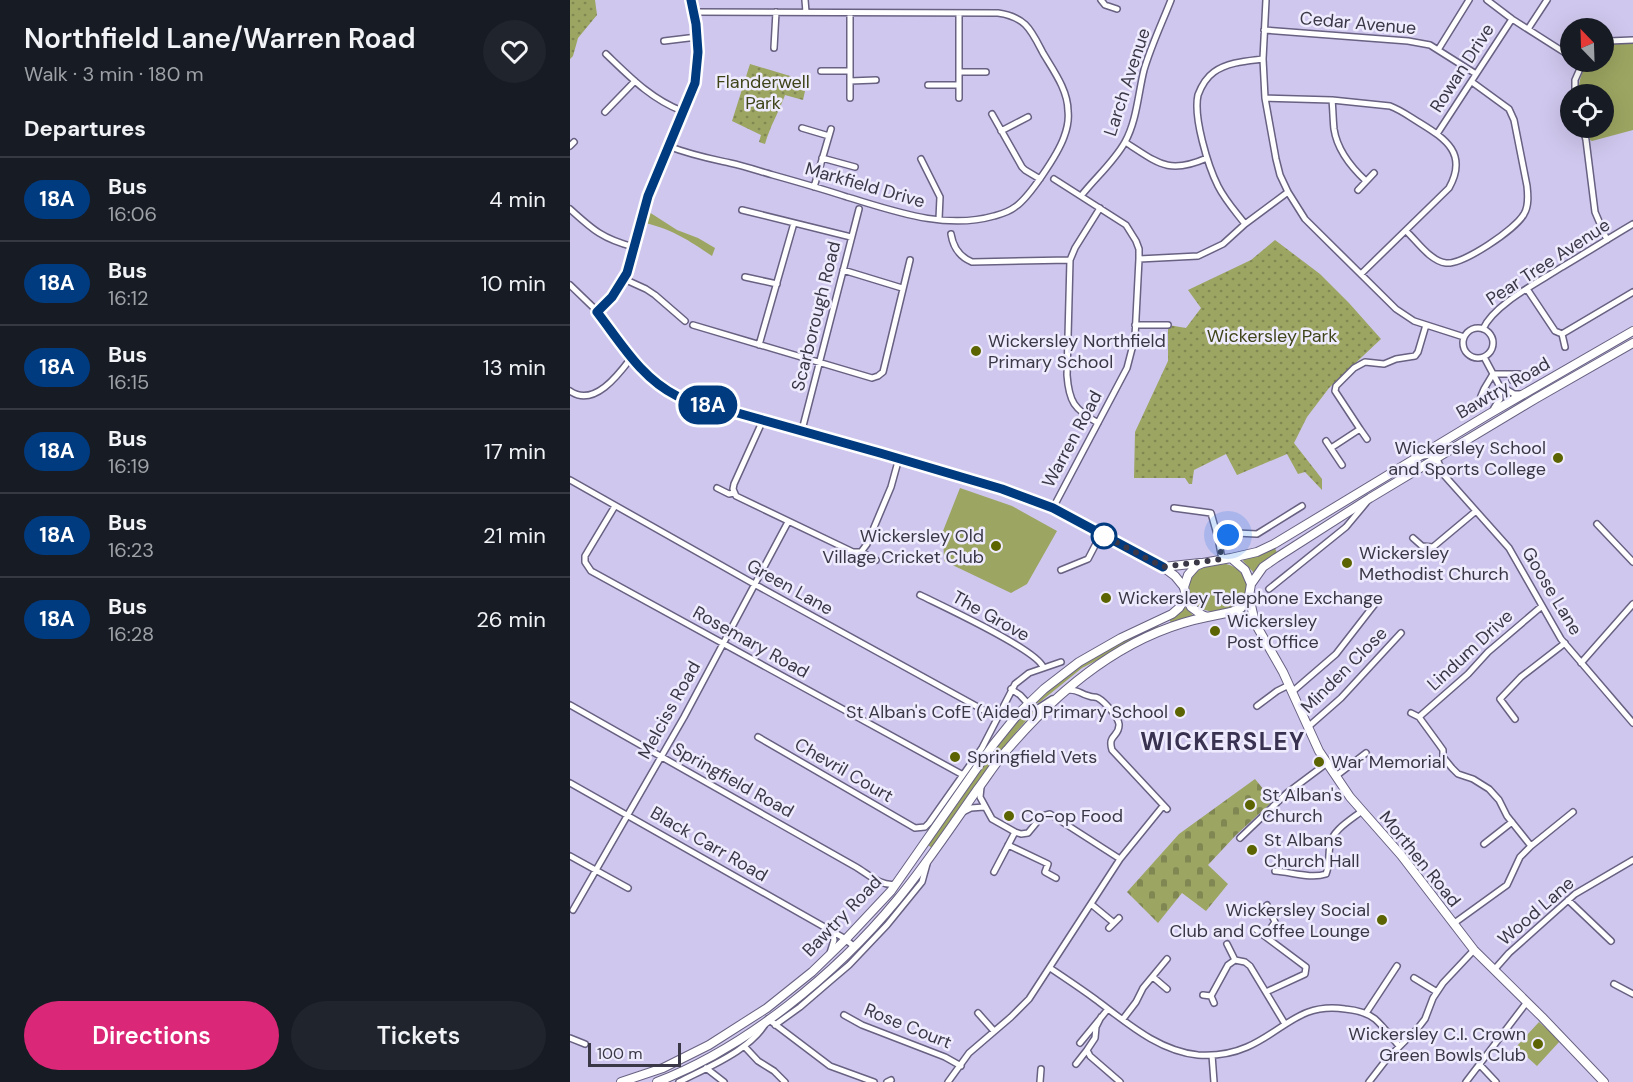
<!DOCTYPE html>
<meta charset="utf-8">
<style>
body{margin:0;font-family:"DM Sans",sans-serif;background:#20242c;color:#f1f3f6;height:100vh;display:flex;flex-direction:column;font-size:22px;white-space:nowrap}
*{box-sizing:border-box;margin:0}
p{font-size:20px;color:#9ea1a6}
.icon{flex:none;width:33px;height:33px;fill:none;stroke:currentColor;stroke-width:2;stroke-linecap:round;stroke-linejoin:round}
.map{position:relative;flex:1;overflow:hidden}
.panel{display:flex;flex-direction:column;background:#171b24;width:570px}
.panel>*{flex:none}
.badge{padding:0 12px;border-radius:20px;font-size:21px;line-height:39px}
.needle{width:39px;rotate:337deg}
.fabs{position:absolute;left:990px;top:18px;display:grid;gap:12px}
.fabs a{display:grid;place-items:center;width:54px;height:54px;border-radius:50%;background:#171b24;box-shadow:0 6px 24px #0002;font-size:30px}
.scale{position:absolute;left:18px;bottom:15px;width:93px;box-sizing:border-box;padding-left:6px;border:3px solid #3a3746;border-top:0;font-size:16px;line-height:21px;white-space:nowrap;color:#3a3746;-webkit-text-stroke:4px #efebfe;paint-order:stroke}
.you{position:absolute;width:30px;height:30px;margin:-15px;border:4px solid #fff;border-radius:50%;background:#1a73e8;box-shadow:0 0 0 9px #1a73e833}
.map>.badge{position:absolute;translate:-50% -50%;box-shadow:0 0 0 3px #fff}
h2{padding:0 24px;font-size:22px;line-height:54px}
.round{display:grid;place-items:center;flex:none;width:63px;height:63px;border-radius:32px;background:#20242c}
.head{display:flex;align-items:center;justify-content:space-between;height:102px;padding:0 24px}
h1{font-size:28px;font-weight:600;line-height:45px}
.cta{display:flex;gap:12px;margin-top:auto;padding:12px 24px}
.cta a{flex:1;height:69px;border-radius:36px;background:#db2777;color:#fff;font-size:24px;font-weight:600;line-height:69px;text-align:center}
.cta a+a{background:#20242c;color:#f1f3f6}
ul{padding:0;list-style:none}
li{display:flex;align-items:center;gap:18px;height:84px;padding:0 24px;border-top:2px solid #363941}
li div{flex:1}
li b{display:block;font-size:22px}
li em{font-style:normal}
li .badge{min-width:66px;font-weight:700;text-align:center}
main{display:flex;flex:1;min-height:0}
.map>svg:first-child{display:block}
.green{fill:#9ca561}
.cemetery{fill:url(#cemetery-stones)}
.park{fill:url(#park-dots)}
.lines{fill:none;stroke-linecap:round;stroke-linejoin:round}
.street-casing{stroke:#686182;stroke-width:8}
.secondary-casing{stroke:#686182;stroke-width:10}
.primary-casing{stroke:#686182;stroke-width:10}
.street{stroke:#fff;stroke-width:5}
.secondary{stroke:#fff;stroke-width:8}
.primary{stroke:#fff;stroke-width:8}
.line-casing{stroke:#fff;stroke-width:14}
.line{stroke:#003b80;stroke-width:9}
.walk{stroke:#3a3746;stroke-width:6;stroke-dasharray:0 10.8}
.poi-dot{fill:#5c6401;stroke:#efebfe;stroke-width:2}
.stop-dot{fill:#fff;stroke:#003b80;stroke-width:3}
.labels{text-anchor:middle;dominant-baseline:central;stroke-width:5;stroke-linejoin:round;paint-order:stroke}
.street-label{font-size:18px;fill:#3a3746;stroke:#efebfe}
.park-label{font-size:18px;fill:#3f4419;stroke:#efebfe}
.poi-label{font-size:18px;fill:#3a3746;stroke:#efebfe;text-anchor:start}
.district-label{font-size:24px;font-weight:bold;letter-spacing:1.5px;fill:#3a3251;stroke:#efebfe}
</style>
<main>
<section class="panel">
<div class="head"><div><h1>Northfield Lane/Warren Road</h1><p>Walk · 3 min · 180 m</p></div><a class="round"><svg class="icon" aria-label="heart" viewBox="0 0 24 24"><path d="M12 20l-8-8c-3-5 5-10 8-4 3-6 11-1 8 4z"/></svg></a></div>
<h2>Departures</h2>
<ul>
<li><span class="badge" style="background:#003b80;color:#fff">18A</span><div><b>Bus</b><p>16:06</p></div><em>4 min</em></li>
<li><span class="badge" style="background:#003b80;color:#fff">18A</span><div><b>Bus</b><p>16:12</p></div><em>10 min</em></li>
<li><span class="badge" style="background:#003b80;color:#fff">18A</span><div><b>Bus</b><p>16:15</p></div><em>13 min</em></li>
<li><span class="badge" style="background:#003b80;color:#fff">18A</span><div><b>Bus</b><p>16:19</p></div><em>17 min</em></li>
<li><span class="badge" style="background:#003b80;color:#fff">18A</span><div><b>Bus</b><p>16:23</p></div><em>21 min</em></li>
<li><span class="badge" style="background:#003b80;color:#fff">18A</span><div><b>Bus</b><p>16:28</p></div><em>26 min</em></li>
</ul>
<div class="cta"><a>Directions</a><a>Tickets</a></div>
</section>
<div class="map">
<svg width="1063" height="1082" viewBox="0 0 1063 1082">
<defs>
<pattern id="cemetery-stones" width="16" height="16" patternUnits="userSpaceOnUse" patternTransform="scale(1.5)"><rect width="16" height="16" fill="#9ca561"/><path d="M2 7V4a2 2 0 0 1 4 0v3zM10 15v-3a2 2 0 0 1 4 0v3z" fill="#808752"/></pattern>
<pattern id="park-dots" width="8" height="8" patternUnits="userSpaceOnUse" patternTransform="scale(1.5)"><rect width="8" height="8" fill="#9ca561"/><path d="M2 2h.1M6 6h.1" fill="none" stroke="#808752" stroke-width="1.8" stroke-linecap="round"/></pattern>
</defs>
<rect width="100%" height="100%" fill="#cfc7ed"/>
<path class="green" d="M1063 43V130L1022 141 1020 140 1016 128H1034V94H1008C1009 81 1011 73 1018 62H1034V48L1039 44Z
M79 212 107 230 128 238 145 248 142 256C118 240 104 230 75 223Z
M390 488 442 506 487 531 457 584 441 593 374 561 373 531Z
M705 548 707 553 684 573 673 561 674 559 691 554Z
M656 564C676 568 685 593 666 605 662 608 658 609 653 610 647 611 641 612 635 610 616 605 614 580 629 570 637 565 647 565 656 564Z
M614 606 623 615V617L601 623 599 619Z
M587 624 589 628 512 668 470 702 465 704 490 680 529 654Z
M457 709 466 710C426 752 395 800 362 848L358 845 418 756Z
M969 1022 990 1041 967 1066 946 1047Z"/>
<path class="cemetery" d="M685 779 703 801 666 835 638 865 658 884 636 911 612 893 588 923 557 892 609 834Z"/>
<path class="park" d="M0 0H25L27 15 8 38 3 56 0 59Z
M180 64 220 76 224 79 220 86 235 91 233 100 215 95C209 112 200 126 195 144L189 142 191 135 162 121Z
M705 240 750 274 779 303 811 339 759 388 737 417 724 443 752 479V490L735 472 728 474 717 454 667 475 656 454 624 470 622 484H619L615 478H564L565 432 598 361V325L616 328 631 308 618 290 681 260Z"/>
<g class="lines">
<g class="street-casing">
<path id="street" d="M235 0 236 12
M531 0 535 5 547 9
M696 0 693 59 695 98 706 159 710 175 718 192 735 219 826 309 844 321 894 337
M917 0 942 19 1000 56
M389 14V98
M958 29 977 0
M694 30 838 41 860 45 906 74
M94 41 127 37
M1034 43 1039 41 1063 40
M204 48 206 12
M868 50 899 0
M36 54C60 77 81 99 112 111
M251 71H280
M389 72H416
M280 81 306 80
M358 85H389
M1005 94V80L1013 62
M280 98V13
M695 98 762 100 820 106C831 110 840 117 850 123 876 139 898 154 879 188L791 274
M762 100C763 110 763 120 764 129 767 149 782 168 796 181
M35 112 65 81
M422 114 452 167 455 170 470 179
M232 128 259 136
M1013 128 1016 140 1025 212 1037 240
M431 131 458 117
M867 134 942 19
M555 142C588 163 598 175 637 158
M0 146 4 142
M98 146C121 155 137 158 160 163 174 166 189 171 203 175 228 182 253 189 277 197 324 211 375 230 424 216 431 214 439 212 445 207 459 198 488 154 494 137 497 129 499 119 498 111 498 90 483 70 473 53 461 30 456 17 428 13L124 12
M252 158 285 167
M351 159 370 197 369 219
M244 187 261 129
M788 190 804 173
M511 196C525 178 544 162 555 142 567 120 568 94 574 70 581 46 592 23 601 0
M0 209C23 230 33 239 64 247
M172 210 281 237
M675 224C665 211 655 200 648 186 638 166 623 117 628 95 631 87 637 77 644 72 658 62 677 61 693 59
M836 231C847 241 860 261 876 263 893 265 946 229 954 214 959 206 958 195 957 186L944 120 939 109 902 82
M381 234C383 247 390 257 402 262L500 260
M569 259 628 256 653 244 675 224 718 192
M273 270 332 288
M175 277 207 284
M54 279 76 289 85 295 115 321
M0 285 27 311
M957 289 985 331 992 334 995 347
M123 325 302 378 308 376 313 372 340 260
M565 325H598
M893 343a15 15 0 1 1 30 0a15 15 0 1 1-30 0Z
M913 329C924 304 969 282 992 267 1016 253 1039 238 1063 224
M992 334 1063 292
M189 345 224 223
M914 357 929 385
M942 380V374H949
M914 389 923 374H942
M0 391C24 408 49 374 61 358
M911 396 914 389 919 393
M924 408 930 399 929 385 944 394H951
M193 420 164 484 163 489 166 496 283 552H291L297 544 321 487 329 458
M528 423C504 409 499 402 497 375L500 260 505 248 530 208
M790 429 797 439
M232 430 289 209
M756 441 772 465
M761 448 790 429 765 391 766 386 784 368 795 362 814 364 826 359 845 356 848 352 856 325
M853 456 862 455 867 459 874 475 939 548 991 639 1063 723
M856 465 873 474
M0 480 186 585 426 717
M147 488 159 494 164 493
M45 506 15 556V562L21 571 393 775
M483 508 557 368 565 337 569 259V249L566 241 556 225 484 179
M604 508 641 513 648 538 652 559
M1027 524 1063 562
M648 538 666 533 687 534 732 506
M843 538 852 546 863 547 906 511
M291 552 306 560
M491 570 518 559 531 534
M699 589 776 527 796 503
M350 595C372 606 466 649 473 667
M1011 663 1063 604
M441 689 450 695 462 708H468L482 699
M496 690C510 689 509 694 519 696 524 698 524 696 528 698 535 702 548 717 549 724 550 737 537 734 542 750L597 809
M722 692 766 654 808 600
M0 705 286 867C298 874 311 887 326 884
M687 706 707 691 719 685
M841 713 849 717 868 743 873 750V757L882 768 888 774 903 779 919 789 929 800 937 816 961 846
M849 717 898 674 918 652 972 606
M945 719 930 699 951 677 995 643
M738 727 771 698 831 633
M188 737 345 828 355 827 359 823 412 748 445 684 459 673 491 662
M766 776 796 753
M0 783 272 937 285 947
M411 787 410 797 422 819 445 832 451 834 458 833 472 816 480 814 550 859
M393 812 401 808 414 807
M670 838 717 793 757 763
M914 844 942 822
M438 845 478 864 475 872 486 878
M0 856 58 888
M705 871C721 872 741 879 756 874 760 864 758 856 760 845 761 831 782 819 792 811
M424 872 445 832
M998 900 1041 941
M521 904 544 923
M3 910 114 717 218 522
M883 924 937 885 950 857 961 846 1003 812
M539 928 549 918
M684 928 736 967 735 974 696 992
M695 936 705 922 697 905
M657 944 665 960 675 962 680 966 715 1024
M260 953 264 940 262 931
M480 968C495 978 510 988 525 999 556 1022 588 1051 628 1055 644 1056 661 1054 677 1047 714 1031 730 1002 775 1009 786 1010 796 1012 805 1019 814 1027 821 1037 829 1046
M924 970 939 953 1005 894 1063 860
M583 977 597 989
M844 978 867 992
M1044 984 1063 994
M633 995 641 996 644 1003
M641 996 658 965 665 960
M408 1013 424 1031
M796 1013 827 966
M274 1015 292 1025 375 1057 391 1066
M531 1017 526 1027 525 1038 517 1050 520 1056 550 1082
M553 1019 566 1002 573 988 597 959
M205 1025 230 1007 259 982 279 965 317 925 352 882 357 864
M0 1038 15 1044
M510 1043 538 1009
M174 1046 188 1061 204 1071 215 1082
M642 1055 644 1082
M506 1064 517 1050
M910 1065 926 1082
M136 1068 154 1082
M109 1082C138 1067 184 1049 198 1019L260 1066 304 1082
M317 1082 321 1080
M378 1082 399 1053 441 1017 459 999 550 859 593 806
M470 1082 471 1069
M799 1082 816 1060 848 1028 855 1019 863 998 873 983 904 950
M896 1082 957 1002"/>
</g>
<g class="secondary-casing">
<path id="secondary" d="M121 0 126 24 128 52 125 83 78 196 57 273 42 297 27 311C51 343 71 378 107 396L338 461 432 489 483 508 593 567 605 576 614 587
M593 567 630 563
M679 596 685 623 713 672 749 751 780 797 831 855 904 950 972 1017 1034 1082
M661 612 678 618 685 623"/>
</g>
<g class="primary-casing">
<path id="primary" d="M661 558 687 552 704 544 919 414 1063 331
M681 584 675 570 661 558 633 563 626 566 618 575 614 587 616 597 621 607 632 615 637 617 661 612 671 608 679 596 681 584 693 567 706 558 800 498 965 399 1063 343
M51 1082 93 1068 139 1045 197 1008 242 972 276 939 321 891 423 745 448 714 474 689 509 662 551 638 602 614 609 608 616 597
M87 1082C177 1047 266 974 327 900 356 865 381 827 407 790 417 777 426 762 437 750 489 689 556 633 637 617"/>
</g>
<use href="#street" class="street"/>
<use href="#secondary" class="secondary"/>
<use href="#primary" class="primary"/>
</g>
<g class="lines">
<g class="line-casing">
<path id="line" d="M121 0 126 24 128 52 125 83 78 196 57 273 42 297 27 312C51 343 71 378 107 396L310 453 432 489 483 508 593 567"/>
</g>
<use href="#line" class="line"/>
<path class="walk" d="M534 536 531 534 593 567 652 559 648 538 658 535"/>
</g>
<g class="poi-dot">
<circle cx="406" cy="351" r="6"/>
<circle cx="988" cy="458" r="6"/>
<circle cx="426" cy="546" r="6"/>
<circle cx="777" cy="563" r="6"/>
<circle cx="536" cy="598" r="6"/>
<circle cx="645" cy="631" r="6"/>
<circle cx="610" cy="712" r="6"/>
<circle cx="385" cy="757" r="6"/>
<circle cx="749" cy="762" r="6"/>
<circle cx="680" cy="805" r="6"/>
<circle cx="439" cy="816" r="6"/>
<circle cx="682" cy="850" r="6"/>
<circle cx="812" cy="920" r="6"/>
<circle cx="968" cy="1044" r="6"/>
</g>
<circle class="stop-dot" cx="534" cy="536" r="12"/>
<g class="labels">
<g class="street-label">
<text transform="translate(788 23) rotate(5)">Cedar Avenue</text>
<text transform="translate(892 68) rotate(-57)">Rowan Drive</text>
<text transform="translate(557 82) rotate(-72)">Larch Avenue</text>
<text transform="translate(295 185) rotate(16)">Markfield Drive</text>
<text transform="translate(978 262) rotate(-33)">Pear Tree Avenue</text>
<text transform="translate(246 316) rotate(-76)">Scarborough Road</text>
<text transform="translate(933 388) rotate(-30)">Bawtry Road</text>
<text transform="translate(502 439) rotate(-62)">Warren Road</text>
<text transform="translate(220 587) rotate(29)">Green Lane</text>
<text transform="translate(982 591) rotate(59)">Goose Lane</text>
<text transform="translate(421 616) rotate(29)">The Grove</text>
<text transform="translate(181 642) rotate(29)">Rosemary Road</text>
<text transform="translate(900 650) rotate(-43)">Lindum Drive</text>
<text transform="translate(774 670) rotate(-45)">Minden Close</text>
<text transform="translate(99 710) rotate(-61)">Melciss Road</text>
<text transform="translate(274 770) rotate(30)">Chevril Court</text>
<text transform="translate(163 780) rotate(29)">Springfield Road</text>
<text transform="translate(139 844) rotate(30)">Black Carr Road</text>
<text transform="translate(850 859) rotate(51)">Morthen Road</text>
<text transform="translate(966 911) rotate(-41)">Wood Lane</text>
<text transform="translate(272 916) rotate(-46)">Bawtry Road</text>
<text transform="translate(338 1026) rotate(22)">Rose Court</text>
</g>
<g class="park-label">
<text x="193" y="82">Flanderwell<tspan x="193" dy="21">Park</tspan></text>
<text x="702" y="336">Wickersley Park</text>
</g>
<g class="poi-label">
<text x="418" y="341">Wickersley Northfield<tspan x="418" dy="21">Primary School</tspan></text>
<text x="976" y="448" text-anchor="end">Wickersley School<tspan x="976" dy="21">and Sports College</tspan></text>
<text x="414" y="536" text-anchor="end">Wickersley Old<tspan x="414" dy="21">Village Cricket Club</tspan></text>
<text x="789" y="553">Wickersley<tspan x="789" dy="21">Methodist Church</tspan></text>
<text x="548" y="598">Wickersley Telephone Exchange</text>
<text x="657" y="621">Wickersley<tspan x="657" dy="21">Post Office</tspan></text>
<text x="598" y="712" text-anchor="end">St Alban's CofE (Aided) Primary School</text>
<text x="397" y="757">Springfield Vets</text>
<text x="761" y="762">War Memorial</text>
<text x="692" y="795">St Alban's<tspan x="692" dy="21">Church</tspan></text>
<text x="451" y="816">Co-op Food</text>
<text x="694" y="840">St Albans<tspan x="694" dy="21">Church Hall</tspan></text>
<text x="800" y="910" text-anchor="end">Wickersley Social<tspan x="800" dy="21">Club and Coffee Lounge</tspan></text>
<text x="956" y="1034" text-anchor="end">Wickersley C.I. Crown<tspan x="956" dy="21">Green Bowls Club</tspan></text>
</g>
<g class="district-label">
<text x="653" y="741">WICKERSLEY</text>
</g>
</g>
</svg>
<div class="fabs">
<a><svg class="needle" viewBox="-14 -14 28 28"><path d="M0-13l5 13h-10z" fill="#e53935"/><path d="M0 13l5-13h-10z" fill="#9ea1a6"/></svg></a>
<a><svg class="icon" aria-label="locate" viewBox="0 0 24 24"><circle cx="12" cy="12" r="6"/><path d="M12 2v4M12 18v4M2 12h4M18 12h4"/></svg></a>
</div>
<div class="scale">100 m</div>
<div class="you" style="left:658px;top:535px"></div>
<b class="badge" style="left:138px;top:405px;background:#003b80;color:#fff">18A</b>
</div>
</main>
